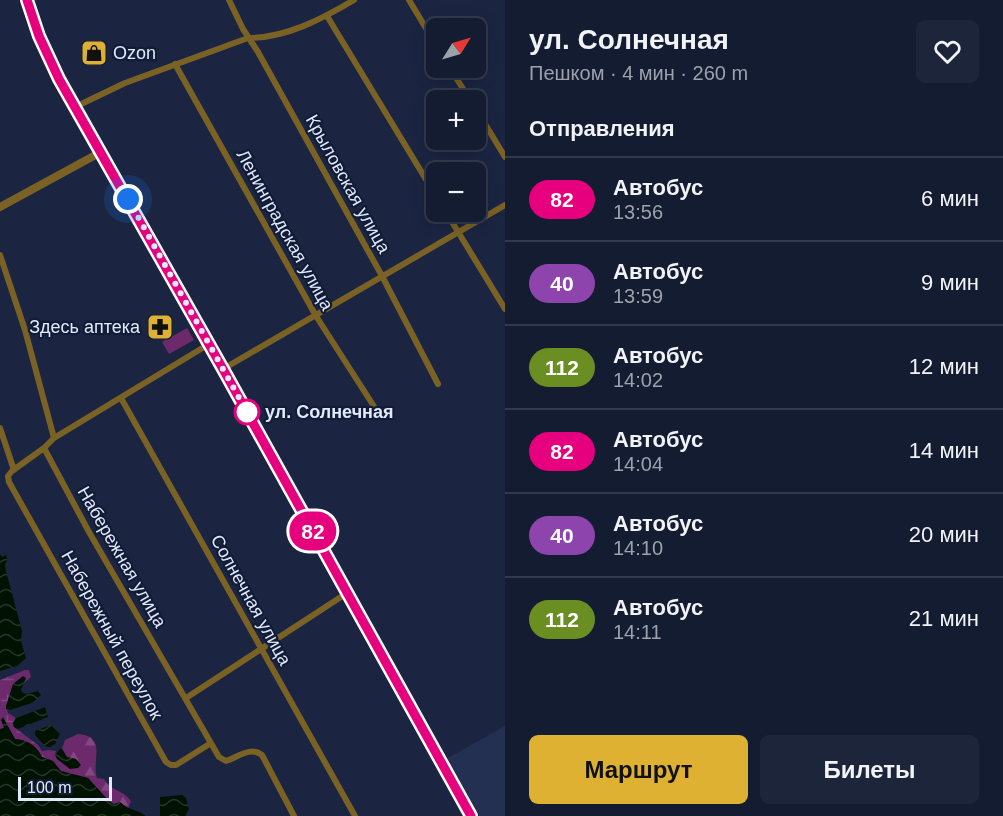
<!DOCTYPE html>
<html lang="ru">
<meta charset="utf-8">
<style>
body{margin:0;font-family:Helvetica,sans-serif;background:#1d253a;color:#f1f3f6;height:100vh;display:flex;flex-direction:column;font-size:22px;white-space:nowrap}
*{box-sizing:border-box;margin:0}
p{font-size:20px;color:#9da1ac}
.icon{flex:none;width:33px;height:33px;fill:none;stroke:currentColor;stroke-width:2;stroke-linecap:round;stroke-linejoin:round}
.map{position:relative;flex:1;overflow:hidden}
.details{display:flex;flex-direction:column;background:#141c32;width:498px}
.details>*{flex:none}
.badge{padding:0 12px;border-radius:20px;font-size:21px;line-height:39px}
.needle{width:39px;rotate:53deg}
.buttons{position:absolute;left:426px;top:18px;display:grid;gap:12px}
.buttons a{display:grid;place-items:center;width:60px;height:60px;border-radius:9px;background:#141c32;box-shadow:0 3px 15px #0003,0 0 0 2px #333a4d;font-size:30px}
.scale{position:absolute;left:18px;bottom:15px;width:94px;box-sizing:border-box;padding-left:6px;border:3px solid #e1e9fc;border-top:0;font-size:16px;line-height:21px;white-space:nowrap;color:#e1e9fc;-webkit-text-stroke:4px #121c37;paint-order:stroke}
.you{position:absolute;width:30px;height:30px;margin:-15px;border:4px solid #fff;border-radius:50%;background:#1a73e8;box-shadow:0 0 0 9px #1a73e833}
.map>.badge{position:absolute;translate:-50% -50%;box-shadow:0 0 0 3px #fff}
h2{padding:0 24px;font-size:22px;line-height:54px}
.round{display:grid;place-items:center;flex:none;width:63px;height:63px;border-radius:9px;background:#1d253a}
.headline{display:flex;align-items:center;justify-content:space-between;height:102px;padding:0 24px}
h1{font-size:28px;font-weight:700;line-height:45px}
.cta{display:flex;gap:12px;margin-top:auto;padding:12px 24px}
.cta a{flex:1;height:69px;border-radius:9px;background:#deb133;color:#111;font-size:24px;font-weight:700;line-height:69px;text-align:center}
.cta a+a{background:#1d253a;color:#f1f3f6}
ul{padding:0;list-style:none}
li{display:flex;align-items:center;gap:18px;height:84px;padding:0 24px;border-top:2px solid #333a4d}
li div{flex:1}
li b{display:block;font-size:22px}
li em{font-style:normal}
li .badge{min-width:66px;font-weight:700;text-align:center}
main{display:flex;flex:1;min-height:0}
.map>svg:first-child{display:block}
.built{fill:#243052}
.forest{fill:url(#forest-firs)}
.wetland{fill:url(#wetland-marsh)}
.pitch{fill:#6c2a6c}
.water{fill:url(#water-waves)}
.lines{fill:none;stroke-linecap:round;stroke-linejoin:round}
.minor{stroke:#7a6225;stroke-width:6}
.tertiary{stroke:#7a6225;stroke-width:8}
.line-casing{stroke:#fff;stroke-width:14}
.line{stroke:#e6007e;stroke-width:9}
.walk{stroke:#e1e9fc;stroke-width:6;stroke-dasharray:0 10.8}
.stop-dot{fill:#fff;stroke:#e6007e;stroke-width:3}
.labels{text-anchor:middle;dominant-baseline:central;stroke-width:4.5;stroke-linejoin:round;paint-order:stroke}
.poi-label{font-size:18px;fill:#e1e9fc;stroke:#121c37;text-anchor:start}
.street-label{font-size:18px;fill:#e1e9fc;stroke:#121c37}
.stop-label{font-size:18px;font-weight:bold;fill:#e1e9fc;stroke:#121c37;text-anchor:start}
</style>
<main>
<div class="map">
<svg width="505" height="816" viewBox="0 0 505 816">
<defs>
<pattern id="forest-firs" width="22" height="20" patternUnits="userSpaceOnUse" patternTransform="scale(1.5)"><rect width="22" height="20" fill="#6c2a6c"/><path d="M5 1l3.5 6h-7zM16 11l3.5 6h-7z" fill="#814982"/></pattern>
<pattern id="wetland-marsh" width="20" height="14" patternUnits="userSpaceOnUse" patternTransform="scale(1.5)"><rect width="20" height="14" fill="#6c2a6c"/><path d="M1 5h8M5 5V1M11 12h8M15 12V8" fill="none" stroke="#814982"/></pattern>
<pattern id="water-waves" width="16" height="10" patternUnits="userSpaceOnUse" patternTransform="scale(1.5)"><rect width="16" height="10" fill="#001302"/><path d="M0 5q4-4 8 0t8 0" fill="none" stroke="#253528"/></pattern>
</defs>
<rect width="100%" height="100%" fill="#1b2542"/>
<path class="built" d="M505 726V816H477L446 759Z"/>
<path class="forest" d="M78 734C108 736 91 761 97 778L104 779C112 792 122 789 131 801L128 809 120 802 114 804 110 802 88 778 61 771 53 761 42 757V751L49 750 56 751 55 755 57 759H76L67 757 62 749 65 740Z"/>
<path class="wetland" d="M25 670H29L31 677 24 683 26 678 6 706 8 713 16 718 13 723 14 727 38 745 42 751V757C37 746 27 740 15 739L3 718 4 728 0 729V680Z"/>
<path class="pitch" d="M187 328 194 340 169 354 162 342Z"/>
<path class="water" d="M0 554 2 557 6 555 8 560 5 564 6 571 22 631 21 641 26 658 17 666 0 671Z
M23 676 26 678 21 690 22 692 26 694 38 691 41 695 32 703 10 710H6V706L13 684Z
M45 707 48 717 18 729 14 727 13 723 16 718Z
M3 717 15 739C28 740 36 745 42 757L53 761 61 771 88 778 110 802 114 804 120 802C131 812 138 809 146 816H0V729L4 728 1 720Z
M51 725 60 734 55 744 50 747 45 746 35 735V731Z
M60 749H62L67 757 76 759 81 765 78 768 70 769 57 759 55 755Z
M182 795 186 798 189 809 185 816H160V797Z"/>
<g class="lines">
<path class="minor" d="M229 0 243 29 258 52 382 276 438 384
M409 0 436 45
M327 16 436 196
M175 64 316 316 375 408
M450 68 470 100
M75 107 125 83 248 38C286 38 322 19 354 0
M476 109 505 157
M446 212 505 309
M0 255 25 330 54 438 44 448 89 532 219 757 226 761C238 757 251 746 262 755L294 816
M223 369 505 205
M121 398 355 816
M0 428 14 470
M54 438 209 344
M44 448 12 471 8 476 9 482 166 762 171 765H176L211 743
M186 698 347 593"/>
<path class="tertiary" d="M27 0 39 36 59 79 223 369 470 816
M0 207 101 152"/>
</g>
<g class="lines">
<g class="line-casing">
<path id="line" d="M27 0 39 36 59 79 223 369 471 816"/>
</g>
<use href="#line" class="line"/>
<path class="walk" d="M128 199 247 412"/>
</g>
<defs>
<g id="shop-square" transform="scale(1.35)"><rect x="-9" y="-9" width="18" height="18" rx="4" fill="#deb133" stroke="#121c37"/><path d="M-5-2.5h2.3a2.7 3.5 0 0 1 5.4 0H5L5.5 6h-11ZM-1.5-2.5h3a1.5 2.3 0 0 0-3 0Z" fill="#111"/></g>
<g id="pharmacy-square" transform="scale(1.35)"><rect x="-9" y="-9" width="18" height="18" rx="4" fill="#deb133" stroke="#121c37"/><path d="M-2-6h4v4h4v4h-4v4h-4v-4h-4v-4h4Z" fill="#111"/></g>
</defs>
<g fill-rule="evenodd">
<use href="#shop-square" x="94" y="53"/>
<use href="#pharmacy-square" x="160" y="327"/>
</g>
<circle class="stop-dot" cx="247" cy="412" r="12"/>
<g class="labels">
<g class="poi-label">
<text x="113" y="53">Ozon</text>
<text x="140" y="327" text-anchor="end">Здесь аптека</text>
</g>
<g class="street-label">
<text transform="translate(348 184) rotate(61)">Крыловская улица</text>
<text transform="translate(285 230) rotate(61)">Ленинградская улица</text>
<text transform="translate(122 557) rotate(60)">Набережная улица</text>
<text transform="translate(251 600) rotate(61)">Солнечная улица</text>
<text transform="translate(112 635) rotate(61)">Набережный переулок</text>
</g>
<g class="stop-label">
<text x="265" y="412">ул. Солнечная</text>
</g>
</g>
</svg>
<div class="buttons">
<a><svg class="needle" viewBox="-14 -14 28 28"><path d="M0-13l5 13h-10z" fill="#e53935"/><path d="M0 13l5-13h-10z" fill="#9da1ac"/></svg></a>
<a>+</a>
<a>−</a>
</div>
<div class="scale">100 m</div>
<div class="you" style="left:128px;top:199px"></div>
<b class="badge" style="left:313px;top:531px;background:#e6007e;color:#fff">82</b>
</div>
<section class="details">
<div class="headline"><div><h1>ул. Солнечная</h1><p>Пешком · 4 мин · 260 m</p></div><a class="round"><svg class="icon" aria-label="heart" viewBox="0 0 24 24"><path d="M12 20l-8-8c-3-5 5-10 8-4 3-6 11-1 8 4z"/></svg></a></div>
<h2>Отправления</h2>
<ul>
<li><span class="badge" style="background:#e6007e;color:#fff">82</span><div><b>Автобус</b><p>13:56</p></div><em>6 мин</em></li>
<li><span class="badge" style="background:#8e44ad;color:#fff">40</span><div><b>Автобус</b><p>13:59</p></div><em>9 мин</em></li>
<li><span class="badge" style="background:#6b8e23;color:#fff">112</span><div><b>Автобус</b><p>14:02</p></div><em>12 мин</em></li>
<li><span class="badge" style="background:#e6007e;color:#fff">82</span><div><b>Автобус</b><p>14:04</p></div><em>14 мин</em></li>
<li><span class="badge" style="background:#8e44ad;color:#fff">40</span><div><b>Автобус</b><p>14:10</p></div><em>20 мин</em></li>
<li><span class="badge" style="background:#6b8e23;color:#fff">112</span><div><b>Автобус</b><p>14:11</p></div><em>21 мин</em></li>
</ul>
<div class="cta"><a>Маршрут</a><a>Билеты</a></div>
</section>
</main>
